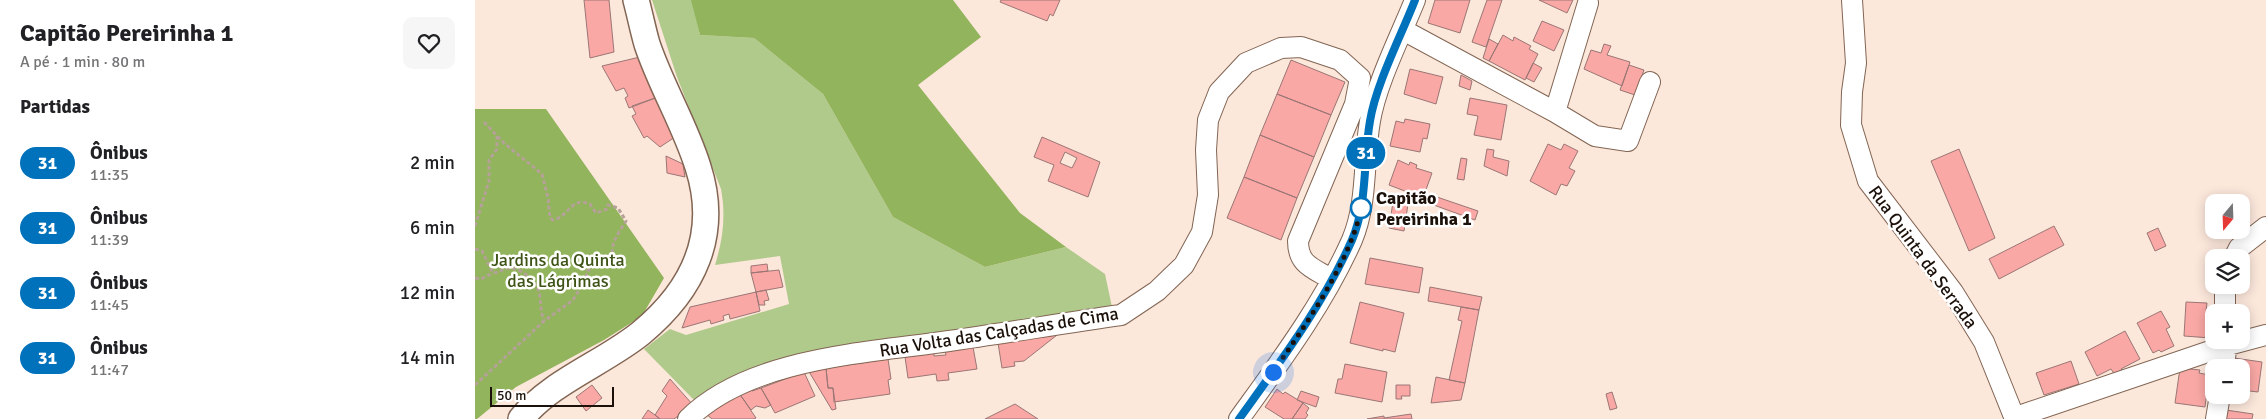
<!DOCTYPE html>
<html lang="pt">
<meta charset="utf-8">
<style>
body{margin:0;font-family:Signika,sans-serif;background:#f6f6f6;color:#202124;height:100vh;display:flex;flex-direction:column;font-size:19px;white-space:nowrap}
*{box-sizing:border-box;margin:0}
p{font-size:16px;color:#757577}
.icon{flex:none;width:28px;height:28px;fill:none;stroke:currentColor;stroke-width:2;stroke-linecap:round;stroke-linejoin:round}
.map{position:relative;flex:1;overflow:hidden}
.side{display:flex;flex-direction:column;background:#fff;width:475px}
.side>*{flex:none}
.badge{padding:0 10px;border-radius:16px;font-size:18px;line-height:32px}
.needle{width:32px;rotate:199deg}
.controls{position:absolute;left:1730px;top:194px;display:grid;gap:10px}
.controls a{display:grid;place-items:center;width:45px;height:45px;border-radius:10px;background:#fff;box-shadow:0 2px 12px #0003;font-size:25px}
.scale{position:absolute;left:15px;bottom:12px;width:124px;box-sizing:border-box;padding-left:5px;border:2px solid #1c110a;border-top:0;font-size:14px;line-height:18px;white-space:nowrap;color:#1c110a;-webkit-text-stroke:4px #fff;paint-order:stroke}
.you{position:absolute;width:25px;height:25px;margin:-12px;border:4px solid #fff;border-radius:50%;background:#1a73e8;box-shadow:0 0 0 8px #1a73e833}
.map>.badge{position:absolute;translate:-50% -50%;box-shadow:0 0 0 2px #fff}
h2{padding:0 20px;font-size:19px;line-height:45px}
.round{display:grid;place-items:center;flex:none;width:52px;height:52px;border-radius:10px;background:#f6f6f6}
.headline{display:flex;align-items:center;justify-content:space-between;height:85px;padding:0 20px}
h1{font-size:24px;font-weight:700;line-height:38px}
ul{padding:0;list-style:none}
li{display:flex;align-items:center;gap:15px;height:65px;padding:0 20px}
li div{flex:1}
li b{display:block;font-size:19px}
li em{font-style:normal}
li .badge{min-width:55px;font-weight:700;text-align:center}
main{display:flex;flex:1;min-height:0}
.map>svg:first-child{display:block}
.green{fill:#b0ca8b}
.forest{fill:#92b45c}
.building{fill:#f9a8a5;stroke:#9b7674;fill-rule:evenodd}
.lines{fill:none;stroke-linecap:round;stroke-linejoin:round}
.minor-casing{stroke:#826553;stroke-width:22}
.major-casing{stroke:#826553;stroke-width:28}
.path{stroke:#b4a298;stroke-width:3;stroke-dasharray:4 2.5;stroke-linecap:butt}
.minor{stroke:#fff;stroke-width:20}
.major{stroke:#fff;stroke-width:25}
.line-casing{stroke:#fff;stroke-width:11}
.line{stroke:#0072bc;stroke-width:8}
.walk{stroke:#1c110a;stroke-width:5;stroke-dasharray:0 9}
.stop-dot{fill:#fff;stroke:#0072bc;stroke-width:2.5}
.labels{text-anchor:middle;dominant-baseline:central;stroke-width:5;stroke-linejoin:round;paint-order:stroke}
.stop-label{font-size:18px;font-weight:bold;fill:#1c110a;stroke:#fff;text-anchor:start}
.street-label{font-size:18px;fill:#1c110a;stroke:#fff}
.park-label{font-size:18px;fill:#3e5416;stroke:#fff}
</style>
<main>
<section class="side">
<div class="headline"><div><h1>Capitão Pereirinha 1</h1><p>A pé · 1 min · 80 m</p></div><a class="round"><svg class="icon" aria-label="heart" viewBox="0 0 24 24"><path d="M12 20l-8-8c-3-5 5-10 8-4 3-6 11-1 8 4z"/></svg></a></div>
<h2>Partidas</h2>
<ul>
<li><span class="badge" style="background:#0072bc;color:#fff">31</span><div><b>Ônibus</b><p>11:35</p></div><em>2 min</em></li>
<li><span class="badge" style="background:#0072bc;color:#fff">31</span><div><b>Ônibus</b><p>11:39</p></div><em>6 min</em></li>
<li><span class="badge" style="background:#0072bc;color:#fff">31</span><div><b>Ônibus</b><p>11:45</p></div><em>12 min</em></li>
<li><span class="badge" style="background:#0072bc;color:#fff">31</span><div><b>Ônibus</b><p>11:47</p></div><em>14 min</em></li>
</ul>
</section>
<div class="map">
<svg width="1791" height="419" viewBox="0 0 1791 419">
<rect width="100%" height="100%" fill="#fce7db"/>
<path class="green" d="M177 0H217L225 35 279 38 348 94 418 217 510 267 591 247 630 274 637 307 261 376 219 400 169 349 195 329 211 335 314 304 305 256 240 265C248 239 251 216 246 189L202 77Z"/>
<path class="forest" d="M216 0H478L506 37 443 85 545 213 591 247 510 267 418 217 348 94 279 38 225 35Z
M0 109H71L189 278 167 316 129 340 41 387 2 419H0Z"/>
<path class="building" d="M109 0H134L139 52 115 58Z
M526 0H585L578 16 575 14 572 21 525 2Z
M960 0H995L985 33 953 23Z
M1012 0H1027L1011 47 997 42Z
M1064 0H1098L1092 13Z
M1067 21 1089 30 1079 51 1058 41Z
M1028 35 1038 41 1039 37 1056 46 1054 49 1063 54 1050 80 1014 61Z
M1014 39 1023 44 1014 61 1008 58Z
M1129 44 1136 46 1132 55 1155 62 1147 86 1109 69 1116 50 1126 53Z
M165 57 183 97 154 108 150 98 153 96 149 88 141 91 127 66Z
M816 60 870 82 856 115 802 94Z
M1058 63 1067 68 1059 82 1051 78Z
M1154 65 1169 70 1160 95 1145 90Z
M935 69 968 77 961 104 929 94Z
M986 75 997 81 995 90 984 86Z
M802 94 856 115 839 157 785 135Z
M183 97 200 137 185 147 172 136 169 138 157 116 161 114 157 106Z
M995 98 1032 105 1026 140 999 135 1003 116 992 114Z
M930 119 955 124 952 139 948 138 945 152 915 146 921 121 929 123Z
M785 135 839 157 822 198 769 177Z
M567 137 625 162 613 197 573 181 579 165 559 157ZM590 152 602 158 597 168 585 163Z
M1073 144 1086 150 1089 144 1103 151 1094 168 1100 171 1092 186 1086 184 1081 195 1055 181Z
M1012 149 1019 150 1018 157 1034 161 1032 176 1009 166Z
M1484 149 1520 238 1494 251 1456 161Z
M191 156 208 164 210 177 192 173Z
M986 158 992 159 989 180 982 179Z
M923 160 934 165 935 162 942 165 941 168 957 173 948 198 914 185Z
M769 177 822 198 806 240 752 218Z
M959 196 1003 211 1000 220 956 204Z
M918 202 933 204 929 231 914 228Z
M1579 226 1589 245 1524 279 1514 259Z
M1683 228 1691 246 1680 251 1672 233Z
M895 258 948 268 944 293 890 284Z
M292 264 293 271 276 273V266Z
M304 270 308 287 281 292 276 273Z
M955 287 1007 297 1004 310 953 301Z
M291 290 294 300 289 301 290 305H284L281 292Z
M281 292 285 311 255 319 254 314 248 316 249 320 236 324 235 320 207 328 215 307Z
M885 302 929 313 920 352 908 349V351L875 343Z
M1711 302 1732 303 1731 311 1738 312 1736 338 1709 336Z
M986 307 1004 310 990 383 974 380 987 321 983 320Z
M1686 311 1695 327 1691 329 1699 346 1686 352 1684 350 1678 353 1662 323Z
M1650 331 1665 359 1646 369 1648 371 1640 375 1636 369 1622 376 1610 352Z
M582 335 549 361 539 362 540 366 527 368 523 343Z
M498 347 502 369 473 373 474 380 462 381 461 374 433 378 430 357 459 353V356L471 355 470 351Z
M1759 358 1787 362 1783 392 1766 390V368H1758Z
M413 359 416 379 413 380 415 394 359 402 358 388H353L351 368Z
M1596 361 1604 384 1569 395 1561 373Z
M870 364 912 372 907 402 860 393 863 379H867Z
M351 368 353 388H358L361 409 357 410 333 370Z
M1705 368 1725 370 1724 373 1734 375 1730 407 1700 403Z
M329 372 340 396 300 413 286 388Z
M961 377 990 383 986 400 956 403Z
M195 379 218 405 199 419H185L180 415 192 396 187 391Z
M117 385 127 398 111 411 101 397Z
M921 385H935V396H926L927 399H921Z
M276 388 277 391 286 388 296 405 290 408 281 406 276 410 264 393Z
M802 389 808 394 810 392 828 403 817 419H809L790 407Z
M826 391 844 397 841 407 822 400Z
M1137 392 1142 408 1135 410 1131 394Z
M264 393 281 418 279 419H237L231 414Z
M828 403 834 408 831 413 833 415 830 419H817Z
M540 404 563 419H510Z
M173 410 180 415 185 419H167Z
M1751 410 1778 414 1777 419H1749Z
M936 414 937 419H892L909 416V418Z"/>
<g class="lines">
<g class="minor-casing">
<path id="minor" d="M1377 0 1381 63 1377 92 1376 125 1393 181 1478 292 1509 342 1540 419
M928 30 1080 112 1120 136 1153 141 1175 82
M1080 112 1113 3
M1759 258 1764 248 1791 227
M1750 312V285
M1749 368 1752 340
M1541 417 1753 345 1791 335
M213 419C274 358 392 353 474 341 531 333 589 323 646 315L682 291 709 265 727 232 733 195 731 150 733 120 744 92 771 63 806 48 826 47 865 60 885 78 880 104 823 241C823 265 838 268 856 279
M764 419C805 362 848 305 877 240 893 202 888 160 895 121 901 84 926 35 940 0
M1741 419 1745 395"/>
</g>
<g class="major-casing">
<path id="major" d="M46 419C75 382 129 363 166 333 218 290 245 235 223 167 210 125 186 86 172 44 168 30 165 15 161 0"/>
</g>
<path class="path" d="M9 122 29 143 67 174 73 198 75 218 78 220C95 216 96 196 115 204L121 213 132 209 133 205 143 208 151 221C145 231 133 245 139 259
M0 226 14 181V160L22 149V136
M0 249 7 251 18 273C24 273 27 269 33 268 47 267 65 284 65 298 66 307 66 313 69 321
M0 278 6 279 18 273
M0 385 69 321 98 300 111 278 112 271 133 259 150 260"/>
<use href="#minor" class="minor"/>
<use href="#major" class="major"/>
</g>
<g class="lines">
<g class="line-casing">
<path id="line" d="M764 419C805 362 848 305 877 240 893 202 888 160 895 121 901 84 926 36 940 0"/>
</g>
<use href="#line" class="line"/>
<path class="walk" d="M798 372C828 329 877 259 886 208"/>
</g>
<circle class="stop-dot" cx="886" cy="208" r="10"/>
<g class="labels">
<g class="stop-label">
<text x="901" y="198">Capitão<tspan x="901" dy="21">Pereirinha 1</tspan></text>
</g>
<g class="street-label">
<text transform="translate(1448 257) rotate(54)">Rua Quinta da Serrada</text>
<text transform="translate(524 332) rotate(-9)">Rua Volta das Calçadas de Cima</text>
</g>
<g class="park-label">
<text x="83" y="260">Jardins da Quinta<tspan x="83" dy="21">das Lágrimas</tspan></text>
</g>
</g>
</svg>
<div class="controls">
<a><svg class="needle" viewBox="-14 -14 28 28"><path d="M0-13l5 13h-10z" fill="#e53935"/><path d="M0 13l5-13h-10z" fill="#757577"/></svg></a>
<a><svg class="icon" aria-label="layers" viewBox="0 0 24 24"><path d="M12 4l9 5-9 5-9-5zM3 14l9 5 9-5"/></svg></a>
<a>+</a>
<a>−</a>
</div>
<div class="scale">50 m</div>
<div class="you" style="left:798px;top:372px"></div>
<b class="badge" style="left:891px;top:153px;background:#0072bc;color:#fff">31</b>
</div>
</main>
